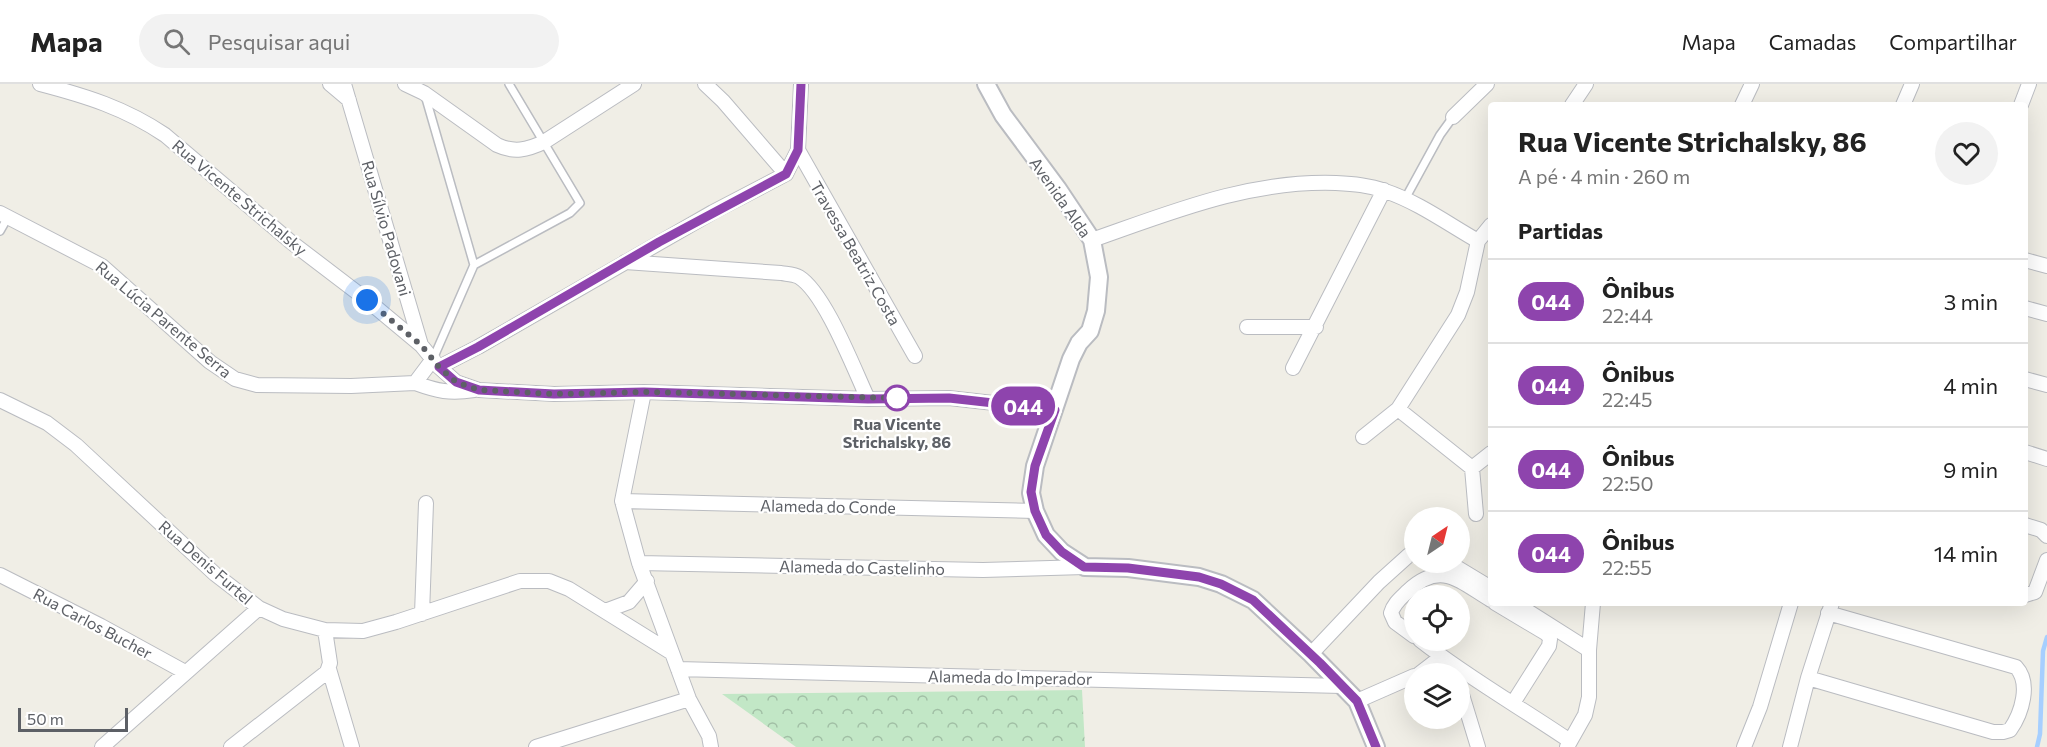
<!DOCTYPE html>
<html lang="pt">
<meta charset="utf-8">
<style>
body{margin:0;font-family:Commissioner,sans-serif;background:#f2f2f2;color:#222;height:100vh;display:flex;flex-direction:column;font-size:22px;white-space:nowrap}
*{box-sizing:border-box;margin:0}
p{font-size:20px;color:#767676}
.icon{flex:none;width:33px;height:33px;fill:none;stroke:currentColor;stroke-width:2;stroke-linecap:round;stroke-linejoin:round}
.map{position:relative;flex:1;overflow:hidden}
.panel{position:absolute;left:1488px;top:18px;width:540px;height:504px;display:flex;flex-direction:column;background:#fff;border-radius:6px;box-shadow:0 6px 24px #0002}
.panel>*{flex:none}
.badge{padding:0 12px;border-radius:20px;font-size:21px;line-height:39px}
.needle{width:39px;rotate:35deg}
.fabs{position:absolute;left:1404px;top:423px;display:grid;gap:12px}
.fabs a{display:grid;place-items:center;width:66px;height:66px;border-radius:50%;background:#fff;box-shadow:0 6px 24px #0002;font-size:30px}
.scale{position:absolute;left:18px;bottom:15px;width:110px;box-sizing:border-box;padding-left:6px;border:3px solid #5d6066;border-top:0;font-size:16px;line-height:21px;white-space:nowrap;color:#5d6066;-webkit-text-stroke:4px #fff;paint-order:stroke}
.you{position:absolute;width:30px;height:30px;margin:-15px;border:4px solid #fff;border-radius:50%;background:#1a73e8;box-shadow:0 0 0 9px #1a73e833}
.map>.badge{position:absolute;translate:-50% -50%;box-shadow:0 0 0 3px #fff}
h2{padding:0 30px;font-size:22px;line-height:54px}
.round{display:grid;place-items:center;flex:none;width:63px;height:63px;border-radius:32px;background:#f2f2f2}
.head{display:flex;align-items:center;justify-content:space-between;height:102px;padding:0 30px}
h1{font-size:28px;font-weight:700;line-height:45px}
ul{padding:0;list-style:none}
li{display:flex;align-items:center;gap:18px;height:84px;padding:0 30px;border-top:2px solid #e0e0e0}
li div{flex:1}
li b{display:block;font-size:22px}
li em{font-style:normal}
li .badge{min-width:66px;font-weight:700;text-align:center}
header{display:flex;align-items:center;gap:36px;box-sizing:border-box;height:84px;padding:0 30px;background:#fff;border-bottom:2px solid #e0e0e0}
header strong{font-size:28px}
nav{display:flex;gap:33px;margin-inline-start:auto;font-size:21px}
.search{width:420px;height:54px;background:#f2f2f2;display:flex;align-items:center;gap:15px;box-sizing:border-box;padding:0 21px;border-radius:33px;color:#767676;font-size:22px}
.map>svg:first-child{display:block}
.forest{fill:url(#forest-crowns)}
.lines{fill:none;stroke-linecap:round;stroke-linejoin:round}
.stream{stroke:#a6cfff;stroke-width:4.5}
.service-casing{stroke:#babcc1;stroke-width:10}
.minor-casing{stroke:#babcc1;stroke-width:16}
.tertiary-casing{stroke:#babcc1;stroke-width:20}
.service{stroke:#fff;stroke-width:7}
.minor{stroke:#fff;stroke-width:14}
.tertiary{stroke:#fff;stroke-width:16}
.line-casing{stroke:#fff;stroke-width:14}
.line{stroke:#8e44ad;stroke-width:9}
.walk{stroke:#5d6066;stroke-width:6;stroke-dasharray:0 10.8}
.stop-dot{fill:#fff;stroke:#8e44ad;stroke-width:3}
.labels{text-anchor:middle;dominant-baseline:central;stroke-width:4.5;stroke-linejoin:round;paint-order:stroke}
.street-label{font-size:16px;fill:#5d6066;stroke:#fff}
.stop-label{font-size:16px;font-weight:bold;fill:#5d6066;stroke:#fff}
</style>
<header>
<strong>Mapa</strong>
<div class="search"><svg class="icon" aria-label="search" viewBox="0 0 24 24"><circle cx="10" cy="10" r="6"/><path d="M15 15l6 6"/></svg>Pesquisar aqui</div>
<nav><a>Mapa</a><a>Camadas</a><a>Compartilhar</a></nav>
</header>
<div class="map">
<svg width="2047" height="663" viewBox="0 0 2047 663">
<defs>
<pattern id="forest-crowns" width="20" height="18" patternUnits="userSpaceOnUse" patternTransform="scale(1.5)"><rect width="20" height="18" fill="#c2e7c6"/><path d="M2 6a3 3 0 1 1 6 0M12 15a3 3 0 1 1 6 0" fill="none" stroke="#a1bfa5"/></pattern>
</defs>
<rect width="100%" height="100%" fill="#f0eee6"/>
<path class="forest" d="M1082 606 1085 663H796L722 610Z"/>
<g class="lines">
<path class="stream" d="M2037 663 2040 650 2043 567 2047 553"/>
<g class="service-casing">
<path id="service" d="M425 11 474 181 433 275
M1405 115 1440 51 1453 33
M0 147 8 133
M474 181 570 129 580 119 509 0"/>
</g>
<g class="minor-casing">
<path id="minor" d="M40 0C86 12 125 24 165 51L291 158 367 216 421 261
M330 0 349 16
M344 0 421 261 439 283 456 298 479 306 554 310 644 308 868 315 949 314 1055 326
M405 0 424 9 497 61C514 69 527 66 544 58L634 0
M705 0 723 17 786 90
M1572 21 1586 0
M1742 21 1752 0
M1903 21 1912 0
M2021 21 2029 0
M1453 33 1487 0
M798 66 915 272
M0 129 102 182 210 278 235 295 257 301 351 302 415 299 433 275
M1092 156C1172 128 1249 96 1336 99 1353 100 1369 101 1385 107 1418 118 1448 140 1478 157
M2025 176 2047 182
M625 178 781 189C786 190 794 190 799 193 825 209 854 285 868 315
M2025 224 2047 230
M1247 243H1316
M439 283 478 263 713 128 786 90 798 66 801 0
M1293 284 1384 106
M2025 295 2047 301
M415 299C437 307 450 310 474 306
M644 308 622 417 639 479 689 615 709 652 711 663
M0 316 47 339 76 361 215 490 259 524 283 535 325 546 363 547 396 538 520 497H549L569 505 672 569
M1398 325 1472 384 1476 430
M1363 353 1398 325 1458 231 1467 208 1478 157 1491 141
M2025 368 2047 375
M1472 384 1491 369
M622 417 1035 427
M2025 441 2041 446 2047 452
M1448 478 1491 504
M639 479 983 486 1085 483
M0 491 101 542 185 588
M2025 511 2035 508 2047 476
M1495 519 1547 550 1550 555 1549 562 1513 619
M1515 519 1589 566
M605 527 629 518 647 497
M422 530 426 419
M1414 552 1395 538 1391 529C1394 519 1401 514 1408 507 1441 476 1459 497 1491 516
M1420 556C1467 593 1520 623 1570 657
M1311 570 1379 498 1409 471 1414 470
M329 585 352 663
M678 585 1342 602
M1419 590 1441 573
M1808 594 1993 648H2003L2010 646C2022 629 2031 599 2016 583L1828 529
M1460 604 1478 663
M1357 617 1414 592
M102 663 259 524
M231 663 327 588 330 579 325 546
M536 663 689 615
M1567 663 1585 631 1589 613V566L1593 519
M1744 663 1760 623 1791 519
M1790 663 1808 594 1832 519"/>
</g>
<g class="tertiary-casing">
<path id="tertiary" d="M986 0 1003 31 1058 105 1092 156 1099 193 1096 227 1090 247 1079 259 1071 275 1035 382 1031 409 1035 427 1046 451 1062 468 1085 483 1128 484 1199 493 1221 500 1253 516 1311 570 1357 617 1376 663"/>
</g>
<use href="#service" class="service"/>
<use href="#minor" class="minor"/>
<use href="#tertiary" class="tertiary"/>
</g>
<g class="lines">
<g class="line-casing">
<path id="line" d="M801 0 798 66 786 90 659 158 478 263 439 283 456 298 479 306 554 310 644 308 868 315 949 314 1055 326 1035 382 1031 408 1035 427 1046 451 1062 468 1084 483 1128 484 1199 493 1221 500 1253 516 1320 579 1357 617 1376 663"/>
</g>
<use href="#line" class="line"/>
<path class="walk" d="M367 216 421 261 439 283 456 298 479 306 554 310 644 308 897 314"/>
</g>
<circle class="stop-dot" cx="897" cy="314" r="12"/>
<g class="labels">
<g class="street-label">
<text transform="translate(240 113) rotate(40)">Rua Vicente Strichalsky</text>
<text transform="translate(1061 113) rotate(55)">Avenida Alda</text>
<text transform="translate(387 144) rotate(74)">Rua Sílvio Padovani</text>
<text transform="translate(856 169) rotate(60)">Travessa Beatriz Costa</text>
<text transform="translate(164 235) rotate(40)">Rua Lúcia Parente Serra</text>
<text transform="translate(828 422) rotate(1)">Alameda do Conde</text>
<text transform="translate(206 478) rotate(41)">Rua Denis Furtel</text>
<text transform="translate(862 483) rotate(1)">Alameda do Castelinho</text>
<text transform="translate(93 539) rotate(28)">Rua Carlos Bucher</text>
<text transform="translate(1010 593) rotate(1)">Alameda do Imperador</text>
</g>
<g class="stop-label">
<text x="897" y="339">Rua Vicente<tspan x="897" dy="18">Strichalsky, 86</tspan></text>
</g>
</g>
</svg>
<div class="fabs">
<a><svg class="needle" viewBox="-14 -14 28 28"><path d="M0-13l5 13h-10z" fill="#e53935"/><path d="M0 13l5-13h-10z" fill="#767676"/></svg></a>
<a><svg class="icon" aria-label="locate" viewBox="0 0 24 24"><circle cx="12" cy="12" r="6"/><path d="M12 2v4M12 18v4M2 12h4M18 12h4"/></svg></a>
<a><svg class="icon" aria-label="layers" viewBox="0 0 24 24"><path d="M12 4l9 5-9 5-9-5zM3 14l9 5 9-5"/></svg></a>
</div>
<div class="scale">50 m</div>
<div class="you" style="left:367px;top:216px"></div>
<b class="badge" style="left:1023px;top:322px;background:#8e44ad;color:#fff">044</b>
<section class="panel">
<div class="head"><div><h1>Rua Vicente Strichalsky, 86</h1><p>A pé · 4 min · 260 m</p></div><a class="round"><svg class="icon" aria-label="heart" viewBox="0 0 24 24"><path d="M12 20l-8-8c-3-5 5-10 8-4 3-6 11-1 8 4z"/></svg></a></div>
<h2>Partidas</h2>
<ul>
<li><span class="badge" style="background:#8e44ad;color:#fff">044</span><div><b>Ônibus</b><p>22:44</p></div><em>3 min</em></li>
<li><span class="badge" style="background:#8e44ad;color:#fff">044</span><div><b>Ônibus</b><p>22:45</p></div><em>4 min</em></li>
<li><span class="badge" style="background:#8e44ad;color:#fff">044</span><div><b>Ônibus</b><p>22:50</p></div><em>9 min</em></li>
<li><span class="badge" style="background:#8e44ad;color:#fff">044</span><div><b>Ônibus</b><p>22:55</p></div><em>14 min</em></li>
</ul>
</section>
</div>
